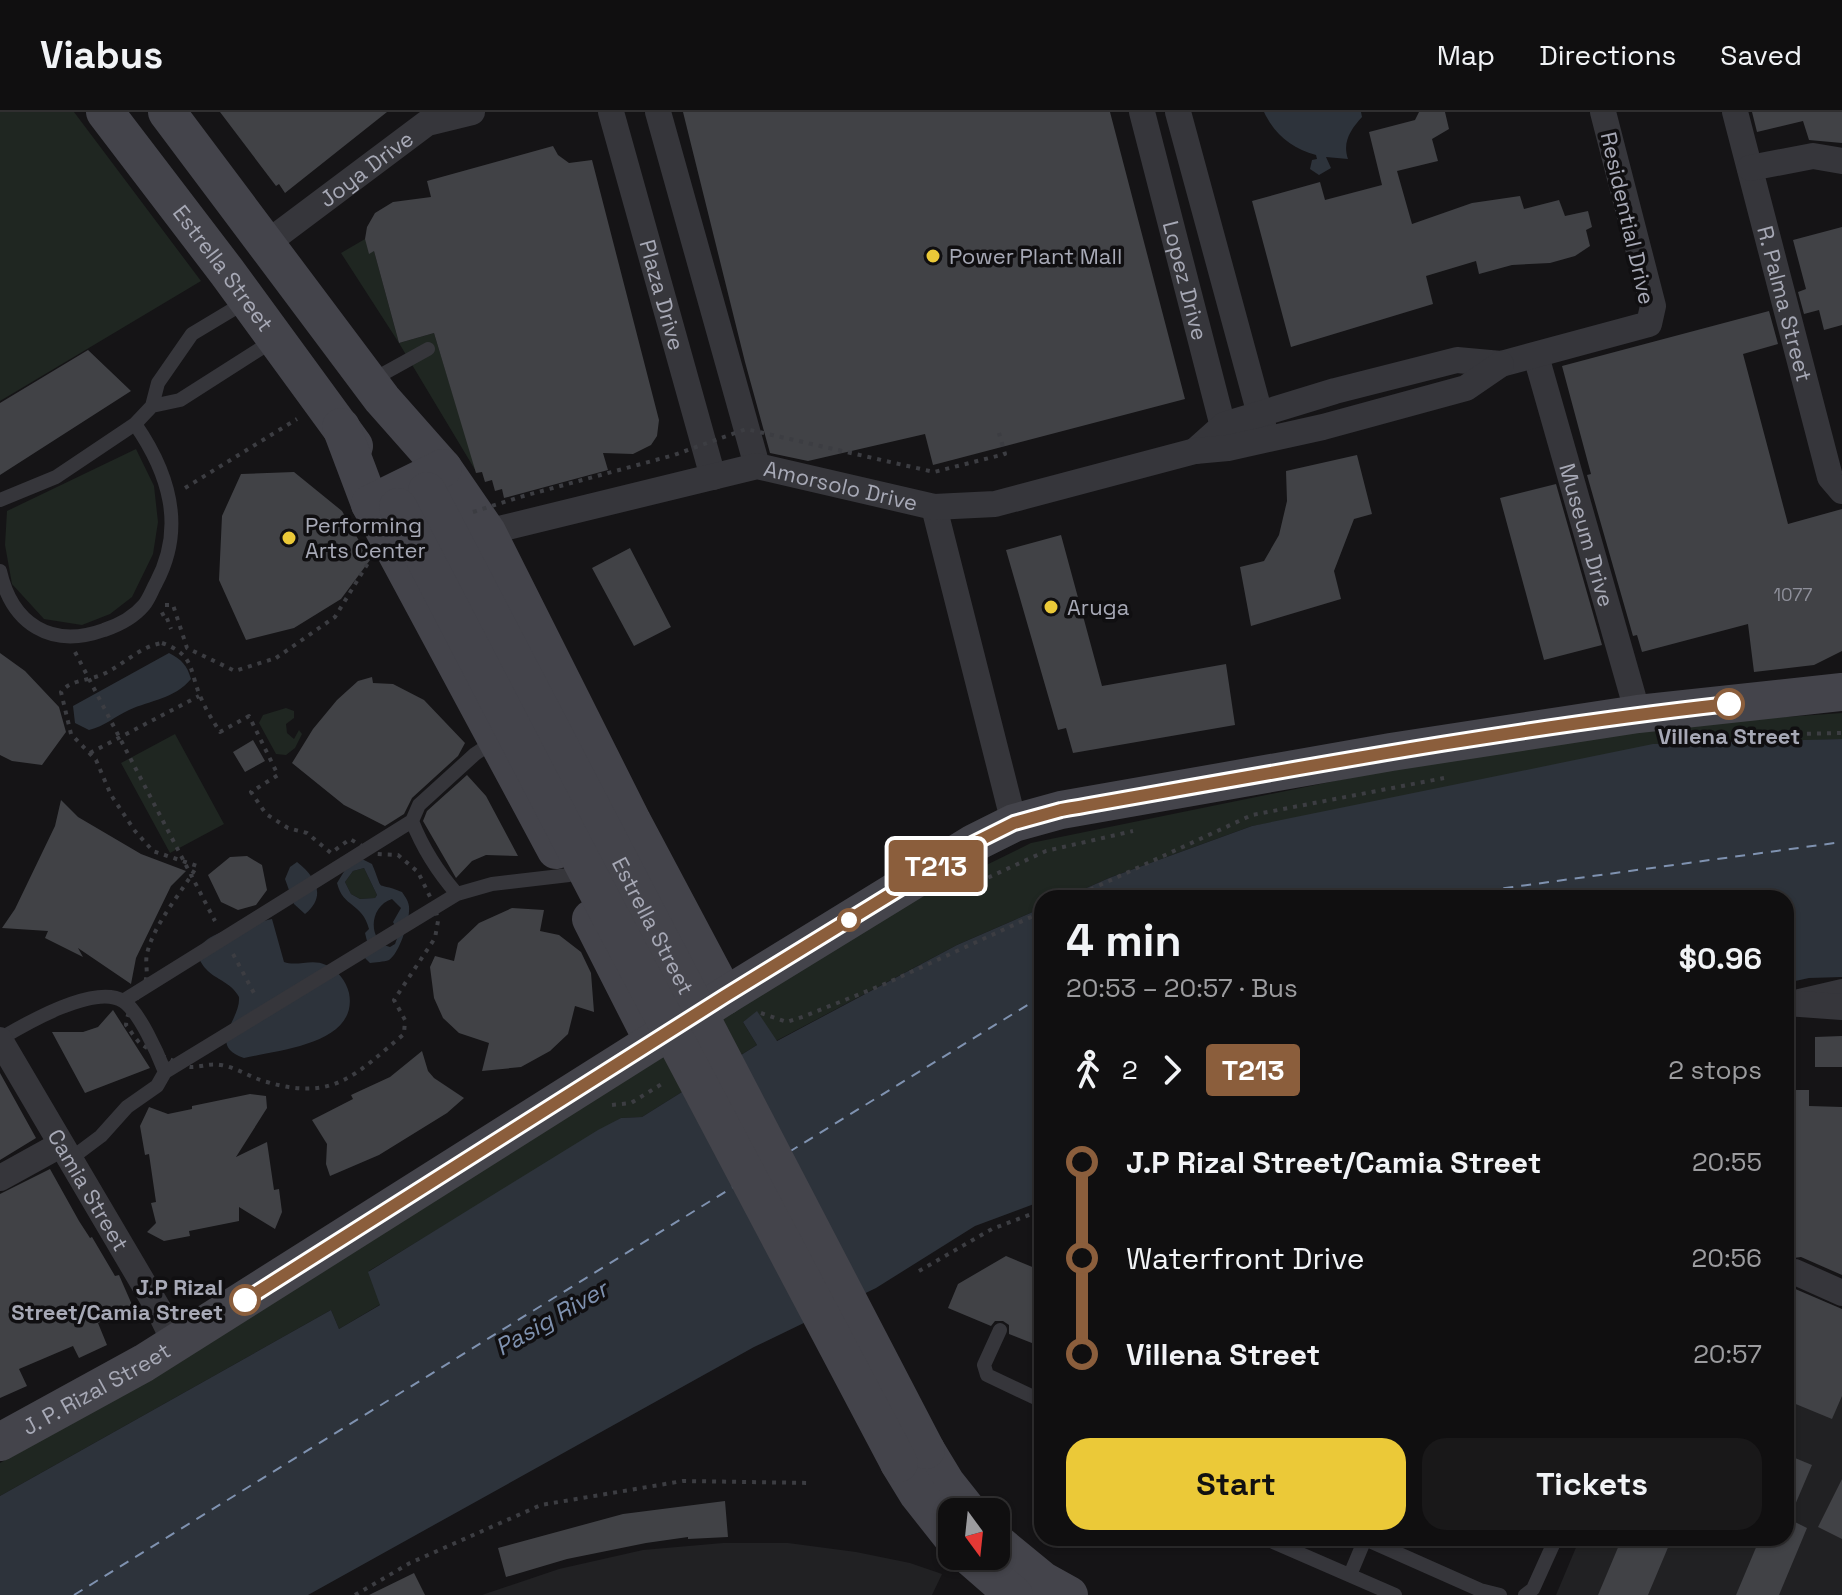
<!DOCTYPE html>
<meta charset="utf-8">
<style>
body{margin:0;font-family:"Space Grotesk",sans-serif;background:#191819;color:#f1f3f6;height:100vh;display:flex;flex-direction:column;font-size:30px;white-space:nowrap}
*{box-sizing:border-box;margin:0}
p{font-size:26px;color:#9c9c9f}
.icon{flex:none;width:44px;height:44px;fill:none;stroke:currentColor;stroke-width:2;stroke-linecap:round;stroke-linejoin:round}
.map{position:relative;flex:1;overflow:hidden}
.drawer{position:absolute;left:1034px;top:778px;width:760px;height:656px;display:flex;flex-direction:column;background:#100f10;border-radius:24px;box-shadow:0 2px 6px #0004,0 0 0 2px #302f30}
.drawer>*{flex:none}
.badge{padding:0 16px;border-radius:6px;font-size:28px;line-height:52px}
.needle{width:52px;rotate:165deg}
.buttons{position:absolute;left:938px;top:1386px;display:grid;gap:16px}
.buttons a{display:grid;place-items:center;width:72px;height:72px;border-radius:16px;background:#100f10;box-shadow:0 2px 6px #0004,0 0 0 2px #302f30;font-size:40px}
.map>.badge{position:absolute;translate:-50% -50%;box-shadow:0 0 0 4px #fff}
.legs{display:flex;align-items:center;gap:12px;height:88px;padding:0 32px;font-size:26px}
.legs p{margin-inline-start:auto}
.headline{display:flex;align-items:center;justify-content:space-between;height:136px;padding:0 32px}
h1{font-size:44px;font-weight:700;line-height:60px}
.button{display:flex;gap:16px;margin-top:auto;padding:16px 32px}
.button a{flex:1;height:92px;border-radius:24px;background:#ebc938;color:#111;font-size:32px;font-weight:700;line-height:92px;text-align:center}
.button a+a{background:#191819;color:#f1f3f6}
ul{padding:0 32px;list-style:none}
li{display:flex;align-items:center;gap:28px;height:96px;font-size:30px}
li i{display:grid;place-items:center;width:12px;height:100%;margin:0 10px;background:currentColor}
li i::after{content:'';width:20px;height:20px;margin:-10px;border:6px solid;border-radius:50%;background:#100f10}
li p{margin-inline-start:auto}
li:first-child i{background:linear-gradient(#0000 50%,currentColor 0)}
li:last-child i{background:linear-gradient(currentColor 50%,#0000 0)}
header{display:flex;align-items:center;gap:48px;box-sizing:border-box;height:112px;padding:0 40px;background:#100f10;border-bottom:2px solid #302f30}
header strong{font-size:38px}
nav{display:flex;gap:44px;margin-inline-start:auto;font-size:28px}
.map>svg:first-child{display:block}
.built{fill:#212123}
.green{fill:#1f2621}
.water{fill:#2d333b;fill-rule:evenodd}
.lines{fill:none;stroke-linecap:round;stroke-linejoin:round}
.ferry{stroke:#7f92b0;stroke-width:2;stroke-dasharray:10 8;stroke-linecap:butt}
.building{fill:#414246}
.path{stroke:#3c3d42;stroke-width:4;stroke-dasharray:4 6;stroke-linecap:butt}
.service{stroke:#36363b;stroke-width:14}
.pedestrian{stroke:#36363b;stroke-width:20}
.minor{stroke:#36363b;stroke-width:26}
.secondary{stroke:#44444b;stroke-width:38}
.path-bridge{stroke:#3c3d42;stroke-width:4;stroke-dasharray:4 6;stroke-linecap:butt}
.secondary-bridge{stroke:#44444b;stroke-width:38}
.line-1-casing{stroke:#fff;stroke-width:18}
.line-1{stroke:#8b5e3c;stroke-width:12}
.poi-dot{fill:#ebc938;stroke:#100f11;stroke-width:3}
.stop-1-dot{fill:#fff;stroke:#8b5e3c;stroke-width:4}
.labels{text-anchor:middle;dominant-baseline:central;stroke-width:7;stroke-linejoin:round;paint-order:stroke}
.number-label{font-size:18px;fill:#8e8f9a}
.street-label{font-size:22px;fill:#a7a9b6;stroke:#100f11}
.poi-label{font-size:22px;fill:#a7a9b6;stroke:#100f11;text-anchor:start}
.stop-label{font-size:22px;font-weight:bold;fill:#a7a9b6;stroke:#100f11}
.water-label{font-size:24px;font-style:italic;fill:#7f92b0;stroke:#100f11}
</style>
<header>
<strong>Viabus</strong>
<nav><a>Map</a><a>Directions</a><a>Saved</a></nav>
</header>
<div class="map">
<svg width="1842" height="1483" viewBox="0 0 1842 1483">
<rect width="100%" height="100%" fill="#151416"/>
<path class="built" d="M1786 1234 1842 1258V1483H1556L1580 1426H1786Z
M723 1431H788L856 1440 910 1451 942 1462 932 1483H482L559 1457 643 1438Z"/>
<path class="green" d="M0 0H74L201 169 0 289Z
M365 127 374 139 399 231 434 221 477 361 399 231 341 141Z
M136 337 154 374 158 410 153 442 132 485 110 502 82 513 44 507 12 472 5 433 7 399Z
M286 596 294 599V606L286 612 287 621 294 627 299 618 302 622 295 636 286 643 276 642 259 611 263 603Z
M1842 601V627L1763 630 1252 714 1109 766 1064 786H1042V796L957 833 776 929 757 900 743 910 757 933 642 1005 621 1006 369 1159 381 1192 339 1217 331 1198 0 1384V1351L163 1260 752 887 911 790 1031 731 1462 643 1638 615Z
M175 622 224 712 170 741 121 651Z
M364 756 377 783 375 786 360 787 351 782 345 770 353 759Z"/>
<path class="water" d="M1264 0H1361L1362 5C1351 17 1342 30 1348 47L1326 45 1331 56 1319 63 1310 57 1312 48 1317 47 1316 43C1292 36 1275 23 1264 0Z
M169 541C182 548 187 553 191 567 174 587 151 588 129 598 114 605 105 614 89 618L75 611 73 594Z
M1842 627V865L1809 866 1786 871V786H1064L1109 766 1252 714 1653 632Z
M362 747 372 752C385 783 373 768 402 780 406 786 410 791 409 799 409 810 399 842 389 848 384 850 375 850 370 851L365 846 368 833 365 821 369 817C362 790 343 796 337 771L345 758ZM364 756 377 783 375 786 360 787 351 782 345 770 353 759ZM392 787 401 796 393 810 399 821 395 832 390 835C367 829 369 794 392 787Z
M297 750C316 765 327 784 305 802L294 792 285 767 290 755Z
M1042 796V1089L975 1114 876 1176 754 1235 308 1483H0V1384L331 1198 339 1217 380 1193 368 1160 598 1018 621 1006 642 1005 757 933 743 910 757 899 777 929 957 833Z
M272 807 284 850C297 855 312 846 326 853 338 858 346 869 349 881 359 932 278 938 244 946 206 933 241 908 239 885 231 870 216 868 206 857 174 822 254 812 272 807Z"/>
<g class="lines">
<path class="ferry" d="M1432 786 1842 730
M789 1040 1042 884
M74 1483 733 1075"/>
</g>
<path class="building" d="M220 0H387L285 81 279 72 276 74Z
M683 0H1110L1185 287 933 353 925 322 808 349 770 341 745 250Z
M1419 0H1445L1449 17 1432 27 1438 49 1397 59 1412 112 1472 91 1520 84 1524 97 1559 88 1565 104 1588 99 1592 115 1586 118 1590 134 1575 144 1550 151 1512 153 1479 162 1476 149 1426 164 1433 192 1291 235 1252 89 1320 70 1325 88 1382 73 1369 20 1415 8Z
M1752 0H1842V31L1809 28 1803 9 1757 20Z
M553 34 558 43 569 51 592 48 659 308 657 324 651 333 633 342 603 341 608 358 504 386 502 377 495 379 492 368 485 370 482 360 476 361 434 221 399 231 374 139 369 142 365 127 367 115 375 101 393 90 431 85 427 69Z
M1842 115V213L1824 218 1819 198 1804 202 1798 180 1806 177 1793 128Z
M1769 199 1778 232 1743 242 1788 412 1842 397V539L1814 553 1754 560 1748 512 1642 540 1637 523 1633 524 1587 363 1591 362 1562 254Z
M88 238 131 279 0 363V291Z
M1357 343 1372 402 1354 407 1334 459 1341 487 1251 514 1240 455 1264 449 1279 423 1287 389 1286 359Z
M294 360 342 399 370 448 341 487 294 516 246 528 219 468 222 404 241 362Z
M1556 372 1602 533 1544 548 1500 386Z
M1061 423 1102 574 1226 552 1235 613 1073 641 1066 616 1058 618 1006 438Z
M630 436 671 515 634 534 592 456Z
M0 541 25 559 59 595 66 620 42 653 12 649 0 643Z
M372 565 373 571 393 572 424 588 465 631 458 644 412 686 404 702 385 714 344 693 292 651 313 617 337 588 358 569Z
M253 628 265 649 245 660 233 640Z
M467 663 486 684 518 744 486 743 472 749 456 766 423 709 427 699Z
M61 688 78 705 141 742 186 759 171 774 136 846 131 872 78 836 83 845 45 826 48 819 2 816 15 797 55 714Z
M247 744 262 753 267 778 256 793 238 798 221 790 208 763 230 745Z
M512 796 544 798 540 819 559 823 581 840 591 861 594 900 575 894 568 922 550 939 521 955 482 959 489 931 459 921 443 906 434 886 430 855 435 844 454 849 458 831 479 811Z
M113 898 150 956 85 981 52 920H83L98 915Z
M1842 924V955H1815V925Z
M422 939 428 959 434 966 464 986 447 1001 379 1043 330 1064 326 1052 327 1032 312 1008 353 987 351 983 390 965Z
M0 961 36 1026 0 1048Z
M1786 978H1809V994L1842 995V1163L1801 1145 1786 1147Z
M250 982 266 984 267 996 236 1045 267 1030 274 1078 279 1077 282 1100 275 1117 239 1095V1109L189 1119 190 1124 164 1129 147 1120 156 1111 151 1091 156 1090 149 1042 145 1043 140 1014 149 995 168 1002 192 997V994Z
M50 1057 79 1109 90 1126 92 1125 115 1164 119 1163 133 1195 98 1211 107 1233 79 1246 73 1234 19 1257 27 1274 0 1286V1082Z
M1006 1144 1042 1159V1235L1009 1222V1213L1003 1209H995L991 1214 948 1196 958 1172Z
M1786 1173 1842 1197V1284L1832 1307 1786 1288Z
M1795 1346 1812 1353 1789 1407 1807 1416 1797 1440 1779 1483H1736L1760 1426H1786V1366Z
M1842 1367V1427L1818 1415Z
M725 1389 728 1425 688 1427V1425L646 1431 567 1447 506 1465 498 1436 623 1402Z
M1622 1426H1672L1648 1483H1598Z
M414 1461 425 1483H369Z"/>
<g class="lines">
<path class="path" d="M185 376 297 307
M165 493H173L187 536 235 559 276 546
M161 503 165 501 171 517
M162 531C196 543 189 560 201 586 206 598 213 609 220 620L249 604 278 663 251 680 266 702 288 716 307 721 331 741 350 727 376 742 398 743 418 760 435 795 438 809 435 826 394 888 405 908 404 922C356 962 334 990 267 970 251 966 238 956 221 953 210 951 202 955 191 955 184 955 147 937 141 932 135 927 131 919 126 913 127 895 142 884 146 867 148 859 145 850 147 842 153 813 182 780 197 754L153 739 135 719 111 683 96 648 71 622 61 580C70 568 87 569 101 563 123 554 138 535 162 531Z
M75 540 215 809
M1757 623 1842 621
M90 641 199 584
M961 778 1046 739 1133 719
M1072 786 1252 703 1444 666
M233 842 255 883
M761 901 787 910 805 904 887 871 1042 800
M612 993 631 991 665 970
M919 1159 992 1117 1042 1098
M355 1483 410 1451 541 1393 683 1369 812 1371"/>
<path class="service" d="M372 268 428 237
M152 294 180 288 274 228
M0 388 56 365 135 312 152 294 158 271 192 222 247 189
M0 459C12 512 51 537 104 518 119 513 134 505 144 493 149 487 152 478 156 471 186 415 169 361 135 312
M412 709C423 737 437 759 457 782
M123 889 412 709 419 693 475 642 496 628
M0 927C25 912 95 871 123 889 139 899 158 942 165 960
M69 1048 101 1024 127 995 157 974 165 960 457 782 492 772 569 763
M1000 1218 984 1253 987 1263 1042 1289
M1264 1426 1395 1483
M1363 1426 1480 1478 1500 1483
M1350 1463 1365 1427
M1525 1483 1533 1477 1556 1426"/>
<path class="pedestrian" d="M1799 887 1842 877"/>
<g class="minor">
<path id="s1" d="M611 0 713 365"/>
<path d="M658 0 757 354"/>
<path id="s2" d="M1142 0 1227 330"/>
<path d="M1178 0 1264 317"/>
<path id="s3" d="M1735 0 1830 365 1842 379"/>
<path d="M1750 56 1813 44 1842 49"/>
<path id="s4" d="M267 131 427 11 472 0"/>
<path id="s5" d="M1536 244 1638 602"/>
<path d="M1195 339 1224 313 1335 279 1457 248 1501 252 1649 212 1653 194 1603 0"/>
<path d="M934 395 1014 711"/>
<path id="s6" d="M487 420 757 354 934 395 995 392 1195 339 1228 336 1323 315 1466 276 1501 252"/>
<path d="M1786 891 1842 895"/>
<path id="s7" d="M0 928 159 1198 175 1231"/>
<path d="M0 1066 60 1033"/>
<path d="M1795 1160 1842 1181"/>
</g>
<g class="secondary">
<path id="s8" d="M105 0 227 160 354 334"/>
<path d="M167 0 382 287 443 356 487 420 632 709 725 884"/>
<path d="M341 315 370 392 556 738"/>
<path d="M370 392 443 356"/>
<path d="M591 807 653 929"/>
<path id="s9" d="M0 1330 144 1251 725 884 974 731 1014 711 1061 698 1391 640 1638 602 1842 580"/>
<path d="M926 1338 946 1371 969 1400"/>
<path d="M899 1351 918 1382 952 1425"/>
<path d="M996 1430 1042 1468 1069 1483"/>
<path d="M969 1444 1014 1483"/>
</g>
<path class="path-bridge" d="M473 400 520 385 674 343 746 317 934 360 1005 342 999 321
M276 546 335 505 376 438 383 435"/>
<g class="secondary-bridge">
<path id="s10" d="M427 379 926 1338"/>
<path d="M398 395 607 798 899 1351"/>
</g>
</g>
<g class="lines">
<g class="line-1-casing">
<path id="line-1" d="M245 1188 725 884 974 731 1014 711 1061 698C1283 659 1505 617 1729 592"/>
</g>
<use href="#line-1" class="line-1"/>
</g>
<g class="poi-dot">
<circle cx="933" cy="144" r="8"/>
<circle cx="289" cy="426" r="8"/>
<circle cx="1051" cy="495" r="8"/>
</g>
<g class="stop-1-dot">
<circle cx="1729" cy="592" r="14"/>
<circle cx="849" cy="808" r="10"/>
<circle cx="245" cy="1188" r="14"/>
</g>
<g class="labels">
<g class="number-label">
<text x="1793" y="482">1077</text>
</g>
<g class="street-label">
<text stroke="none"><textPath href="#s4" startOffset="124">Joya Drive</textPath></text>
<text transform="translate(1628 106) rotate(77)">Residential Drive</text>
<text stroke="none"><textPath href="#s8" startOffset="196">Estrella Street</textPath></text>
<text stroke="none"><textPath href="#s2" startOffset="174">Lopez Drive</textPath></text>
<text stroke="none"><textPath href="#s1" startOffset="190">Plaza Drive</textPath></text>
<text stroke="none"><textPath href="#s3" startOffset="198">R. Palma Street</textPath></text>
<text stroke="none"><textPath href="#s6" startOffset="364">Amorsolo Drive</textPath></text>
<text stroke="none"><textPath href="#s5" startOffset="186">Museum Drive</textPath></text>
<text stroke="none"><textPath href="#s10" startOffset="490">Estrella Street</textPath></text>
<text stroke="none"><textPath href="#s7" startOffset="174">Camia Street</textPath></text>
<text stroke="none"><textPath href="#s9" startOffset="110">J. P. Rizal Street</textPath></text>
</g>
<g class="poi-label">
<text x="949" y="144">Power Plant Mall</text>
<text x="305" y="413">Performing<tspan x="305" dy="25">Arts Center</tspan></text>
<text x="1067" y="495">Aruga</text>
</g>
<g class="stop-label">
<text x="1729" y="624">Villena Street</text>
<text x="223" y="1175" text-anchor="end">J.P Rizal<tspan x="223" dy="25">Street/Camia Street</tspan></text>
</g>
<g class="water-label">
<text transform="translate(551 1206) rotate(-30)">Pasig River</text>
</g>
</g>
</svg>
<div class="buttons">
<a><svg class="needle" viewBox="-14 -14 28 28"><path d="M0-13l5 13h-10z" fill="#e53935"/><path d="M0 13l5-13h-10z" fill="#9c9c9f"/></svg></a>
</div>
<b class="badge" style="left:936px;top:754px;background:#8b5e3c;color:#fff">T213</b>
<section class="drawer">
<div class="headline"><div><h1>4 min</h1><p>20:53 – 20:57 · Bus</p></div><b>$0.96</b></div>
<div class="legs"><svg class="icon" aria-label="walk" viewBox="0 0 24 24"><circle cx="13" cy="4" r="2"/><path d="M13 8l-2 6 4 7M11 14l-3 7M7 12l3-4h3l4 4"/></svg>2<svg class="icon" aria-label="forward" viewBox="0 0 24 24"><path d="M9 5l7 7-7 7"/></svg><b class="badge" style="background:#8b5e3c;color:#fff">T213</b><p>2 stops</p></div>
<ul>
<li><i style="color:#8b5e3c"></i><b>J.P Rizal Street/Camia Street</b><p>20:55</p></li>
<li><i style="color:#8b5e3c"></i><span>Waterfront Drive</span><p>20:56</p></li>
<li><i style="color:#8b5e3c"></i><b>Villena Street</b><p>20:57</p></li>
</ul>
<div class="button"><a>Start</a><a>Tickets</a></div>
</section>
</div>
